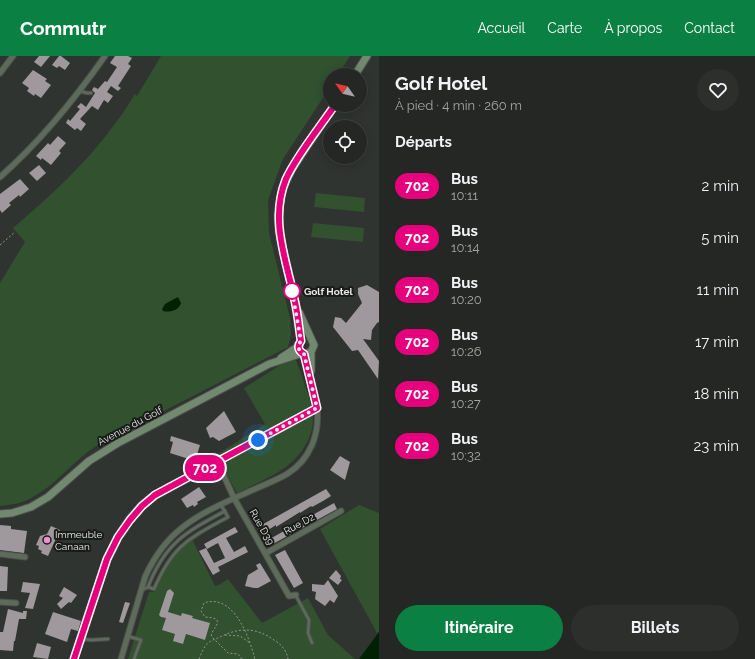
<!DOCTYPE html>
<html lang="fr">
<meta charset="utf-8">
<style>
body{margin:0;font-family:Raleway,sans-serif;background:#2c2f2c;color:#f1f3f6;height:100vh;display:flex;flex-direction:column;font-size:15px;white-space:nowrap}
*{box-sizing:border-box;margin:0}
p{font-size:13px;color:#a3a5a6}
.icon{flex:none;width:22px;height:22px;fill:none;stroke:currentColor;stroke-width:2;stroke-linecap:round;stroke-linejoin:round}
.map{position:relative;flex:1;overflow:hidden}
.panel{display:flex;flex-direction:column;background:#242724;width:376px}
.panel>*{flex:none}
.badge{padding:0 8px;border-radius:13px;font-size:14px;line-height:26px}
.needle{width:26px;rotate:304deg}
.controls{position:absolute;left:323px;top:12px;display:grid;gap:8px}
.controls a{display:grid;place-items:center;width:44px;height:44px;border-radius:50%;background:#242724;box-shadow:0 2px 10px #0003,0 0 0 1px #414441;font-size:20px}
.you{position:absolute;width:20px;height:20px;margin:-10px;border:3px solid #fff;border-radius:50%;background:#1a73e8;box-shadow:0 0 0 6px #1a73e833}
.map>.badge{position:absolute;translate:-50% -50%;box-shadow:0 0 0 2px #fff}
h2{padding:0 16px;font-size:15px;line-height:36px}
.round{display:grid;place-items:center;flex:none;width:42px;height:42px;border-radius:21px;background:#2c2f2c}
.summary{display:flex;align-items:center;justify-content:space-between;height:68px;padding:0 16px}
h1{font-size:19px;font-weight:700;line-height:30px}
.cta{display:flex;gap:8px;margin-top:auto;padding:8px 16px}
.cta a{flex:1;height:46px;border-radius:24px;background:#0b8043;color:#fff;font-size:16px;font-weight:700;line-height:46px;text-align:center}
.cta a+a{background:#2c2f2c;color:#f1f3f6}
ul{padding:0;list-style:none}
li{display:flex;align-items:center;gap:12px;height:52px;padding:0 16px}
li div{flex:1}
li b{display:block;font-size:15px}
li em{font-style:normal}
li .badge{min-width:44px;font-weight:700;text-align:center}
header{display:flex;align-items:center;gap:24px;box-sizing:border-box;height:56px;padding:0 20px;background:#0b8043;color:#fff}
header strong{font-size:19px}
nav{display:flex;gap:22px;margin-inline-start:auto;font-size:14px}
main{display:flex;flex:1;min-height:0}
.map>svg:first-child{display:block}
.green{fill:#31512f}
.water{fill:#012202}
.building{fill:#9f989c}
.lines{fill:none;stroke-linecap:round;stroke-linejoin:round}
.lane-casing{stroke:#4d514d;stroke-width:4.5}
.street-casing{stroke:#4d514d;stroke-width:7}
.secondary-casing{stroke:#4d514d;stroke-width:9}
.path{stroke:#929592;stroke-width:1;stroke-dasharray:2 2;stroke-linecap:butt}
.lane{stroke:#5c6b5a;stroke-width:2.5}
.street{stroke:#5c6b5a;stroke-width:5}
.secondary{stroke:#718a6f;stroke-width:7}
.line-casing{stroke:#fff;stroke-width:9}
.line{stroke:#e6007e;stroke-width:6}
.walk{stroke:#e7eae7;stroke-width:4;stroke-dasharray:0 7.2}
.stop-dot{fill:#fff;stroke:#e6007e;stroke-width:2}
.poi-dot{fill:#f790cd;stroke:#191b19;stroke-width:1.5}
.labels{text-anchor:middle;dominant-baseline:central;stroke-width:4;stroke-linejoin:round;paint-order:stroke}
.stop-label{font-size:10px;font-weight:bold;fill:#e7eae7;stroke:#191b19;text-anchor:start}
.street-label{font-size:10px;fill:#e7eae7;stroke:#191b19}
.poi-label{font-size:10px;fill:#e7eae7;stroke:#191b19;text-anchor:start}
</style>
<header>
<strong>Commutr</strong>
<nav><a>Accueil</a><a>Carte</a><a>À propos</a><a>Contact</a></nav>
</header>
<main>
<div class="map">
<svg width="379" height="603" viewBox="0 0 379 603">
<rect width="100%" height="100%" fill="#303430"/>
<path class="green" d="M161 0H350L338 19H330V31L283 103 268 144 269 177 290 262 291 279 288 291 96 390C73 405 57 428 33 441 23 447 11 449 0 450V227L25 186 13 172C49 141 87 107 114 69 122 59 128 49 135 38L137 40Z
M316 137 365 142 364 156 314 151Z
M313 167 364 172 363 186 311 181Z
M296 304C302 320 308 336 312 352 314 362 313 373 309 382 295 414 266 422 237 437L216 399 265 368 244 332 282 308Z
M359 449 379 457V576L377 577 320 473Z
M192 483 215 530 219 529 228 523 262 567 308 542 328 579 355 603H128L149 536H154C164 515 173 498 192 483Z"/>
<path class="water" d="M178 241 181 247C179 254 170 257 163 255L162 253 165 248Z
M379 576V603H359Z"/>
<path class="building" d="M39 0H50L41 11 34 6Z
M59 0H61L70 7 65 14 59 10 57 12 52 9Z
M115 0H128L132 2 128 8 131 10 118 30 121 32 118 35 111 30 107 36 113 40 108 47 104 44 98 54 92 50 80 63 86 68 81 75 77 72 75 74 66 67 68 63 70 65 80 53 77 51 81 47 86 51 95 37 92 34 94 31 98 33 105 25 107 26 117 11 110 7Z
M33 14 47 23 45 25 51 29 41 42 35 38 34 40 27 35 29 32 22 27Z
M58 80 66 87 59 95 61 97 51 109 42 102 41 104 36 100 48 87 50 89Z
M39 109 46 117 37 125 29 117Z
M20 123 29 133 20 141 19 139 9 147 11 149 2 157 0 154V138Z
M367 229 379 236V266L377 267 372 274 371 284 363 283 379 305 378 323 358 294 352 295 333 271 335 261 341 262 346 267 362 247 358 238V232Z
M224 355 236 376 219 385 213 381 210 382 206 372Z
M171 380 200 389 195 405 170 397 173 386 170 385Z
M340 400 350 406 345 424 330 414Z
M199 431 206 441 197 446 198 448 194 451 193 449 187 452 181 443Z
M326 433 331 440 323 445 312 451 311 450 300 457V456L276 471V469L262 478 258 471Z
M334 447 337 453 271 489 268 484Z
M0 469 11 470V473L27 475 24 497 0 494Z
M51 470 60 474 48 500 41 497 42 495 38 493 39 490 36 489 40 480 47 478Z
M235 471 238 476 226 482 234 496 245 490 248 496 218 511 220 515 213 519 199 495 206 492 214 507 225 502 218 487 207 493 204 488Z
M285 494 303 527 294 532 275 499Z
M260 507 271 525 258 532H254L245 530 248 519 258 513 256 509Z
M0 510 8 511 7 535H0Z
M336 514 341 520 340 523 342 524 338 529 329 522Z
M328 524 338 540 334 547 330 544 325 550 315 543 316 536 312 535V528L324 529Z
M23 526 40 528 33 553 25 552 30 537 21 536Z
M64 531 77 539 71 547 69 546 61 553 57 548 63 542 59 540Z
M170 533 174 537 168 556 181 560 182 557 193 560 192 562 210 567 205 584 186 578 183 588 173 585 175 578 162 574 166 562 161 561 159 559 167 535Z
M125 546 130 547 123 567 119 566Z
M8 553 23 557V555H27L26 563H19L15 585H14L13 595 0 594V576H3Z
M53 556 81 565 78 575 71 573 67 586 45 578Z
M37 587 51 591 48 603 33 601Z"/>
<g class="lines">
<g class="lane-casing">
<path id="lane" d="M80 35 87 37H91
M148 531C165 487 186 476 225 455
M142 534 148 531 154 533C173 489 188 483 228 461L221 449
M296 540 309 564 308 577 312 587
M127 580 141 584 134 603
M82 583 91 584 108 583"/>
</g>
<g class="street-casing">
<path id="street" d="M0 17 13 0
M0 121C41 85 74 44 105 0
M217 405 234 442 289 540 296 539
M266 497 341 455
M0 498 25 501
M0 546 16 547
M121 603 145 521C154 501 166 484 183 471 202 456 226 446 248 436 261 430 275 425 287 418 310 404 320 378 317 352"/>
</g>
<g class="secondary-casing">
<path id="secondary" d="M355 19 367 0
M299 256 314 289 311 296V315
M311 296 304 298C298 295 297 290 301 285L295 246 279 175 278 158 280 146 282 135 292 113 334 49
M281 302 299 290
M0 458 12 457 31 451 48 441 89 405 118 387 269 308 303 297
M74 603 107 503 118 481 129 464 141 450 155 439 317 352 304 298"/>
</g>
<path class="path" d="M0 189 15 176
M225 579 240 580 250 587
M199 603C201 598 203 593 206 589 210 584 217 583 222 580 241 571 257 572 274 584 281 588 287 595 288 603
M242 603 238 598 228 597 212 581 211 578C219 566 222 562 205 561L201 555 204 547C234 537 249 581 255 603"/>
<use href="#lane" class="lane"/>
<use href="#street" class="street"/>
<use href="#secondary" class="secondary"/>
</g>
<g class="lines">
<g class="line-casing">
<path id="line" d="M74 603 107 503 118 481 130 464 142 450 155 439 317 352 304 298C298 295 297 290 301 285 299 272 298 259 295 246 287 205 269 165 286 123 297 99 320 71 335 49"/>
</g>
<use href="#line" class="line"/>
<path class="walk" d="M258 384 317 352 304 298C298 295 297 290 301 285L292 235"/>
</g>
<circle class="stop-dot" cx="292" cy="235" r="8"/>
<circle class="poi-dot" cx="47" cy="484" r="4"/>
<g class="labels">
<g class="stop-label">
<text x="304" y="235">Golf Hotel</text>
</g>
<g class="street-label">
<text transform="translate(130 370) rotate(-28)">Avenue du Golf</text>
<text transform="translate(299 468) rotate(-29)">Rue D2</text>
<text transform="translate(262 471) rotate(60)">Rue D39</text>
</g>
<g class="poi-label">
<text x="55" y="478">Immeuble<tspan x="55" dy="12">Canaan</tspan></text>
</g>
</g>
</svg>
<div class="controls">
<a><svg class="needle" viewBox="-14 -14 28 28"><path d="M0-13l5 13h-10z" fill="#e53935"/><path d="M0 13l5-13h-10z" fill="#a3a5a6"/></svg></a>
<a><svg class="icon" aria-label="locate" viewBox="0 0 24 24"><circle cx="12" cy="12" r="6"/><path d="M12 2v4M12 18v4M2 12h4M18 12h4"/></svg></a>
</div>
<div class="you" style="left:258px;top:384px"></div>
<b class="badge" style="left:205px;top:412px;background:#e6007e;color:#fff">702</b>
</div>
<section class="panel">
<div class="summary"><div><h1>Golf Hotel</h1><p>À pied · 4 min · 260 m</p></div><a class="round"><svg class="icon" aria-label="heart" viewBox="0 0 24 24"><path d="M12 20l-8-8c-3-5 5-10 8-4 3-6 11-1 8 4z"/></svg></a></div>
<h2>Départs</h2>
<ul>
<li><span class="badge" style="background:#e6007e;color:#fff">702</span><div><b>Bus</b><p>10:11</p></div><em>2 min</em></li>
<li><span class="badge" style="background:#e6007e;color:#fff">702</span><div><b>Bus</b><p>10:14</p></div><em>5 min</em></li>
<li><span class="badge" style="background:#e6007e;color:#fff">702</span><div><b>Bus</b><p>10:20</p></div><em>11 min</em></li>
<li><span class="badge" style="background:#e6007e;color:#fff">702</span><div><b>Bus</b><p>10:26</p></div><em>17 min</em></li>
<li><span class="badge" style="background:#e6007e;color:#fff">702</span><div><b>Bus</b><p>10:27</p></div><em>18 min</em></li>
<li><span class="badge" style="background:#e6007e;color:#fff">702</span><div><b>Bus</b><p>10:32</p></div><em>23 min</em></li>
</ul>
<div class="cta"><a>Itinéraire</a><a>Billets</a></div>
</section>
</main>
